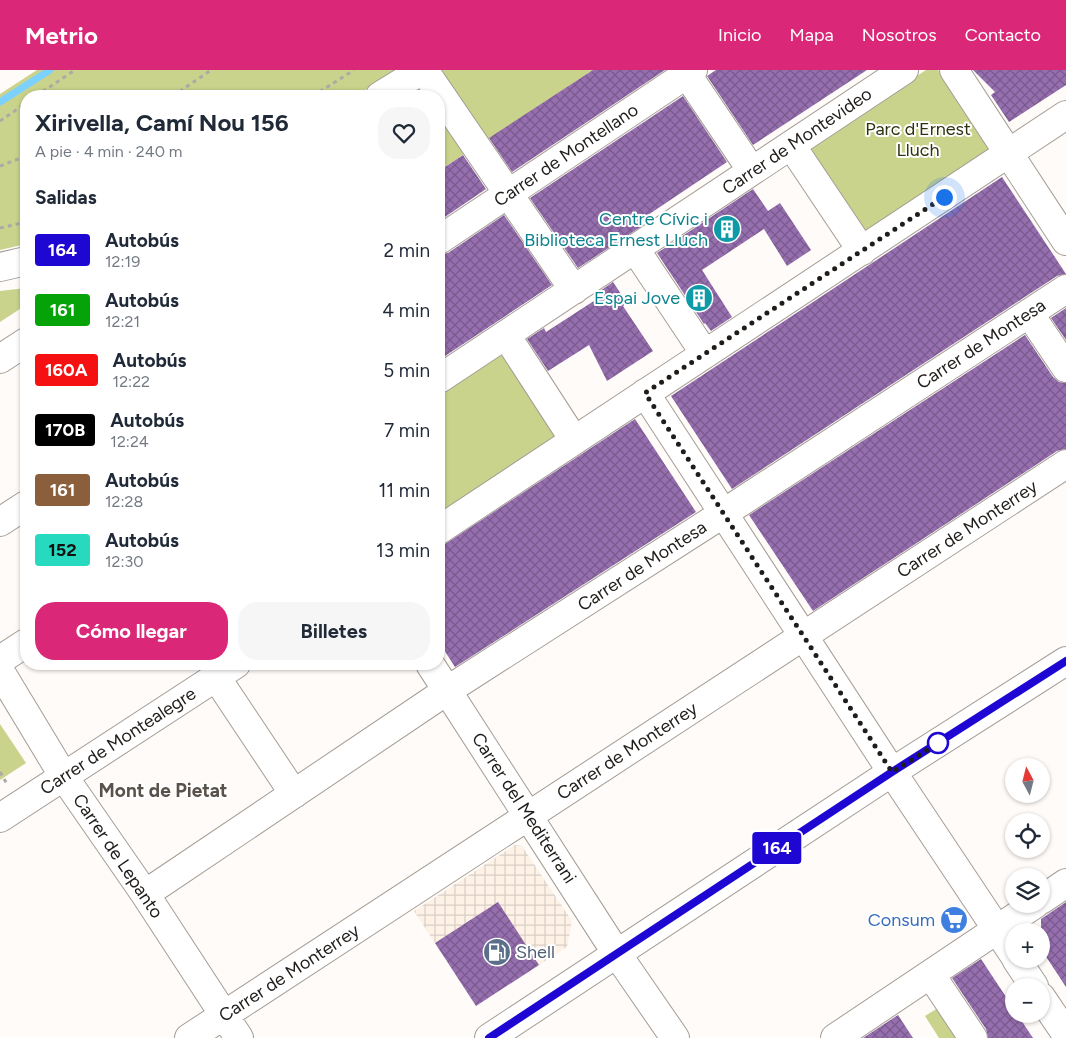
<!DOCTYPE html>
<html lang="es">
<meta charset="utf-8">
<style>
body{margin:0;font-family:Figtree,sans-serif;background:#f6f6f7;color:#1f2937;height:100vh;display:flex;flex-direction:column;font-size:19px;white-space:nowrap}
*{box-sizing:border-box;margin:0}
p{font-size:16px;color:#747a83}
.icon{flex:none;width:28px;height:28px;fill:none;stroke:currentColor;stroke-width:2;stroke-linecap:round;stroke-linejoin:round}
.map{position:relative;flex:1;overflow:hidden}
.side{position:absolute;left:20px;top:20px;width:425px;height:580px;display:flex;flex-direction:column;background:#fff;border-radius:20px;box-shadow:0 1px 4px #0004}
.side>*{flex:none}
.badge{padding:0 10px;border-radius:4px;font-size:18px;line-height:32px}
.needle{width:32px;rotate:353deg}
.controls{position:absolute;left:1005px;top:688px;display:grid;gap:10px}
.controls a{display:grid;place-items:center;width:45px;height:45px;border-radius:50%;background:#fff;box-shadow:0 1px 4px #0004;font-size:25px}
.you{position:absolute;width:25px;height:25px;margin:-12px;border:4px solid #fff;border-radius:50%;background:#1a73e8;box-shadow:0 0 0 8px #1a73e833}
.map>.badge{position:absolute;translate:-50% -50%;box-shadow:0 0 0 2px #fff}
h2{padding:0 15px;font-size:19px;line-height:45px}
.round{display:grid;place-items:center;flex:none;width:52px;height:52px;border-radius:20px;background:#f6f6f7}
.summary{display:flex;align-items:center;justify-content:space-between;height:85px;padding:0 15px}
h1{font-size:24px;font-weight:700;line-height:38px}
.cta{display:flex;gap:10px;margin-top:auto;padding:10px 15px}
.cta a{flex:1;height:58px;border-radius:20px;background:#db2777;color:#fff;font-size:20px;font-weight:700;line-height:58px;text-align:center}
.cta a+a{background:#f6f6f7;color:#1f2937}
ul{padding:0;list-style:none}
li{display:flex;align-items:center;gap:15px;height:60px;padding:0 15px}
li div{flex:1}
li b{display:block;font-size:19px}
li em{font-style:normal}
li .badge{min-width:55px;font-weight:700;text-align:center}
header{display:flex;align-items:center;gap:30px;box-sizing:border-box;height:70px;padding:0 25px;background:#db2777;color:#fff}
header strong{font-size:24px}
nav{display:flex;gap:28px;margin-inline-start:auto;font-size:18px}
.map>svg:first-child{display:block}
.industrial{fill:url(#industrial-grid)}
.green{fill:#cad38b}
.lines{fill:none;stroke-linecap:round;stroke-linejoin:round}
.stream{stroke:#7dd1fe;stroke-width:7}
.building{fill:url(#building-cross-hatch)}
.minor-casing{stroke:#a59d95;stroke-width:30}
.path{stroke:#aca9a6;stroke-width:3;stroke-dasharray:4 4;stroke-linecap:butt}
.minor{stroke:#fff;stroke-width:28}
.line-casing{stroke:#fff;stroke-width:11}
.line{stroke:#1e07d3;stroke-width:8}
.walk{stroke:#1f1c19;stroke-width:5;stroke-dasharray:0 9}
.stop-dot{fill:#fff;stroke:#1e07d3;stroke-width:2.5}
.labels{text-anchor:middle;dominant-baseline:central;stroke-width:4;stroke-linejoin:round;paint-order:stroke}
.park-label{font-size:18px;fill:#2f3310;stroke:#fff}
.street-label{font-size:18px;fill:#1f1c19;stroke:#fff}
.culture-label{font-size:18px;fill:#0d838f;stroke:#fff;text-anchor:end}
.shop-label{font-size:18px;fill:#366cbe;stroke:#fff;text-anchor:end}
.service-label{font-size:18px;fill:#4e5e75;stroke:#fff;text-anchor:start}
.neighbourhood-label{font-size:19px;font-weight:bold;fill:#59524b;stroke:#fff}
</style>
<header>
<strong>Metrio</strong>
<nav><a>Inicio</a><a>Mapa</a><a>Nosotros</a><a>Contacto</a></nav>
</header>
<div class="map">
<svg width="1066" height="968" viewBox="0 0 1066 968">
<defs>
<pattern id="industrial-grid" width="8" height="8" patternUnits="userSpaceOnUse" patternTransform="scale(1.25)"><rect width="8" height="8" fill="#fef2e7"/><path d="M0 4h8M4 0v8" fill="none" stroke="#d9cfc6"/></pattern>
<pattern id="building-cross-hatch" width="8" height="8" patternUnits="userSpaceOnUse" patternTransform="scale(1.25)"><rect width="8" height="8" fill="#966faf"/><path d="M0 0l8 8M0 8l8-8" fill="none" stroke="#7a5a8e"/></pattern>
</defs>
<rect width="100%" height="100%" fill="#fefbf8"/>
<path class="industrial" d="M515 775 522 776 572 851 567 877 539 895 498 833 435 873 414 841Z"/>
<path class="green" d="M37 0H395L356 26H26V174L0 180V24Z
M437 0H593L484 72Z
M926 0H938L993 82 868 165 809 78Z
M439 30 467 82 439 101Z
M26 218V235L0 252V221Z
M506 276 564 365 439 447V319Z
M0 654 26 693 0 710Z
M941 936 962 968H939L925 946Z"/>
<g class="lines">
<path class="stream" d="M0 32 50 0"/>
</g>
<path class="building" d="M593 0H665L512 102 489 68Z
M716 0H867L753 75 707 6Z
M973 0H1066V15L1009 52 991 25 995 22Z
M683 26 727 92 639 151 642 156 578 198 530 128Z
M463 85 486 119 439 151V101Z
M1002 107 1066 204 1057 206 732 419 671 326Z
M753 119 768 141 780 133 811 180 787 196 764 159 702 200 732 247 711 261 705 253 704 254 657 183Z
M504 145 552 215 439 290V185L448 183Z
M613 212 627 233 623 236 653 281 607 311 589 275 548 301 527 269 544 258 546 262 600 227 597 223Z
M1066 238V270L1051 248Z
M1025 265 1053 307 1059 312 1066 313V379L1057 381 813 541 749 445Z
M635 349 696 442 455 597 439 572V478Z
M498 832 539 895 476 936 435 873Z
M1066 832V917L1041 879V849Z
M981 889 1014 939V944H1017L1033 968H988L986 959 952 908Z
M898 945 913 968H863Z"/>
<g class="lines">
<g class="minor-casing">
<path id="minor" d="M424 0 574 220
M684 0 752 101
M954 0 1066 171
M380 26 422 0
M791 75 862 181
M439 170 693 0
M635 179 705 284
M0 197 26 191
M1029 243 1066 298
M506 265 574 370
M0 289 26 272
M439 309 904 0
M645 323 892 702 1014 885
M0 452 26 435
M439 460 1066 45
M0 590 26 573
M430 594 617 884 675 968
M0 601 64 707 145 824 239 968
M216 607 294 724
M0 748 236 594
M145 824 448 620 724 443 1066 219
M1041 830 1066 813
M1016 889 1034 916
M931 905 973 968
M1041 927 1066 964
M189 968 1066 394
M489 968 892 702 1066 591
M835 968 1035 834"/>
</g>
<path class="path" d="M36 26 75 0
M173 26 211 0
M313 26 354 0
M0 51 26 33
M0 96 26 86
M0 158 26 152
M0 702 7 714"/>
<use href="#minor" class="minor"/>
</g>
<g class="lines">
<g class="line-casing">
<path id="line" d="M489 968 892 702 1066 591"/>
</g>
<use href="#line" class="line"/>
<path class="walk" d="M938 673 940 672 892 702 645 323 944 127"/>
</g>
<defs>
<g id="building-disc" transform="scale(1.4375)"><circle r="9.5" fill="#0f9aa8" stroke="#fff"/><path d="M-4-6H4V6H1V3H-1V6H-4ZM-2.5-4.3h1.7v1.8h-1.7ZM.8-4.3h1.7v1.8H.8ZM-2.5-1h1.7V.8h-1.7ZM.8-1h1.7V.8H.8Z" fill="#fff"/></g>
<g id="supermarket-disc" transform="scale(1.4375)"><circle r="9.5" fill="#3f7fe0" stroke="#fff"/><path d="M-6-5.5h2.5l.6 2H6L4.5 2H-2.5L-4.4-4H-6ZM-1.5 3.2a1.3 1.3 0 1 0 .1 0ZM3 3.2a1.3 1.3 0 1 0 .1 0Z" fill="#fff"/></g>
<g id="fuel-disc" transform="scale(1.4375)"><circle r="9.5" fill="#5c6f8a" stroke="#fff"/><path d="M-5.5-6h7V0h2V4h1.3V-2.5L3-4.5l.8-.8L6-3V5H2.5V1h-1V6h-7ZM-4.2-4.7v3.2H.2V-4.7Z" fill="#fff"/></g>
</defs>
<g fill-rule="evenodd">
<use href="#building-disc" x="727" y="159"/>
<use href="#building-disc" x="699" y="228"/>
<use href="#supermarket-disc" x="954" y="850"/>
<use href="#fuel-disc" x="497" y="882"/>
</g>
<circle class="stop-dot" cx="938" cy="673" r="10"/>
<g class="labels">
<g class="park-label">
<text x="918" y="59">Parc d'Ernest<tspan x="918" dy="21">Lluch</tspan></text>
</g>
<g class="street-label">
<text transform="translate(797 71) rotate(-34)">Carrer de Montevideo</text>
<text transform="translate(566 85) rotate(-34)">Carrer de Montellano</text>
<text transform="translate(981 274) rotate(-33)">Carrer de Montesa</text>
<text transform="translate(967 459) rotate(-33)">Carrer de Monterrey</text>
<text transform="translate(642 496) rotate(-33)">Carrer de Montesa</text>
<text transform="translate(118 671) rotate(-33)">Carrer de Montealegre</text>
<text transform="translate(627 681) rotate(-33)">Carrer de Monterrey</text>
<text transform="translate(524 738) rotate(57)">Carrer del Mediterrani</text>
<text transform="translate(118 786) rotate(56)">Carrer de Lepanto</text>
<text transform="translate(289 903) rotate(-33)">Carrer de Monterrey</text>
</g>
<g class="culture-label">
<text x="708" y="149">Centre Cívic i<tspan x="708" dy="21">Biblioteca Ernest Lluch</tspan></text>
<text x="680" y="228">Espai Jove</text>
</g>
<g class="shop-label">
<text x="935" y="850">Consum</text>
</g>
<g class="service-label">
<text x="516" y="882">Shell</text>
</g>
<g class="neighbourhood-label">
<text x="163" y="720">Mont de Pietat</text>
</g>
</g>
</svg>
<div class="controls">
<a><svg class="needle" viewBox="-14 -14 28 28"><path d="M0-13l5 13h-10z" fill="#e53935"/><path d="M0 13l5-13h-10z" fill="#747a83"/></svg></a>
<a><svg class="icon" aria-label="locate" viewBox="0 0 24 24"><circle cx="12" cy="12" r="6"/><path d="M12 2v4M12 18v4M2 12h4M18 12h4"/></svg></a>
<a><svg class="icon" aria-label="layers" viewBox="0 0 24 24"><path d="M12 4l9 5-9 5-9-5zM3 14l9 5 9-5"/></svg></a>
<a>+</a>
<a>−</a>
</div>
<div class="you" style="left:944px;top:127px"></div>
<b class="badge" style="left:777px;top:778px;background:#1e07d3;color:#fff">164</b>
<section class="side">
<div class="summary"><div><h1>Xirivella, Camí Nou 156</h1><p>A pie · 4 min · 240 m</p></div><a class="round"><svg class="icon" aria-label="heart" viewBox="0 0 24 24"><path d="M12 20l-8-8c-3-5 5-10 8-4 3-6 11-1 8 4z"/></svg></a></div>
<h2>Salidas</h2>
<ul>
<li><span class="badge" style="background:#1e07d3;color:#fff">164</span><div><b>Autobús</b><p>12:19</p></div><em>2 min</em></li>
<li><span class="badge" style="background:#06a308;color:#fff">161</span><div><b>Autobús</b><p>12:21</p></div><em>4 min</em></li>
<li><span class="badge" style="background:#f51111;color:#fff">160A</span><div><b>Autobús</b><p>12:22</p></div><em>5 min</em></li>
<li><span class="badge" style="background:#000;color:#fff">170B</span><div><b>Autobús</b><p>12:24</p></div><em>7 min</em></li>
<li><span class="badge" style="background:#8b5e3c;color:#fff">161</span><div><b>Autobús</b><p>12:28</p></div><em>11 min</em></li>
<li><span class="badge" style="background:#27d9be;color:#111">152</span><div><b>Autobús</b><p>12:30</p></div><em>13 min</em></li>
</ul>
<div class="cta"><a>Cómo llegar</a><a>Billetes</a></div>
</section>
</div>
